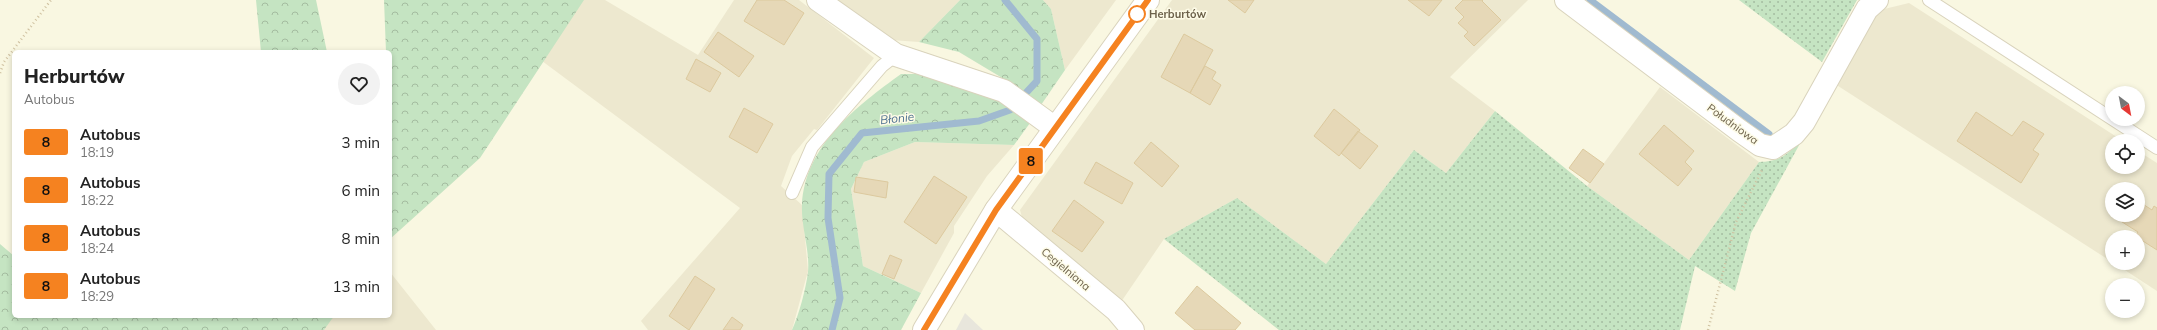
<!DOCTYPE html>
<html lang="pl">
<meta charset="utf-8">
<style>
body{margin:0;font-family:Mulish,sans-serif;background:#f2f2f2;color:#222;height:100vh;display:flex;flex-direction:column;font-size:15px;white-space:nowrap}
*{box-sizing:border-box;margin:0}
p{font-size:13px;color:#767676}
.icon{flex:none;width:22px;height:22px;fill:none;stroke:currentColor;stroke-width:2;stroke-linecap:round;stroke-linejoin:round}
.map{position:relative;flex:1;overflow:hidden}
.drawer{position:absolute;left:12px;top:50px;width:380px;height:268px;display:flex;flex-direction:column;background:#fff;border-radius:6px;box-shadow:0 2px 6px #0003}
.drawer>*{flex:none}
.badge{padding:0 8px;border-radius:3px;font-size:14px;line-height:26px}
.needle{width:26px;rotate:148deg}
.buttons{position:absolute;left:2105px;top:86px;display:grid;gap:8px}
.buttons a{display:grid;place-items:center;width:40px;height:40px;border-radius:50%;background:#fff;box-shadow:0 2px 6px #0003;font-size:20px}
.map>.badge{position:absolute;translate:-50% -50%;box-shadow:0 0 0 2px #fff}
.round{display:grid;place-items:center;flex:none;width:42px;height:42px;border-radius:21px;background:#f2f2f2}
.summary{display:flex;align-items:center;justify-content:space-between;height:68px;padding:0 12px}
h1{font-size:19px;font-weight:800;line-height:30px}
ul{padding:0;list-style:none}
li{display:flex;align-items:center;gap:12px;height:48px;padding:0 12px}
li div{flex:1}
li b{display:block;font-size:15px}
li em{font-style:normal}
li .badge{min-width:44px;font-weight:700;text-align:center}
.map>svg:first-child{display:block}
.residential{fill:#ede8cf;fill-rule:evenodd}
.industrial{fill:#e8e6dc}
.grass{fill:url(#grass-dots)}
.forest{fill:url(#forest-crowns)}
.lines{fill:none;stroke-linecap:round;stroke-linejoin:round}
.stream{stroke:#a0bad0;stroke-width:7}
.building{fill:#e6d8b7;stroke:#dcc99e}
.service-casing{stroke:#d9d3bc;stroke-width:14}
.minor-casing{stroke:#d9d3bc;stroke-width:24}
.tertiary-casing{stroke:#d9d3bc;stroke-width:24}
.path{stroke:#cfc1a0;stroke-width:2.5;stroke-dasharray:1 3;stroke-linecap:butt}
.service{stroke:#fff;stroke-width:12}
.minor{stroke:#fff;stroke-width:22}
.tertiary{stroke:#fff;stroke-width:22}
.line-casing{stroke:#fff;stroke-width:9}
.line{stroke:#f58220;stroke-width:6}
.stop-dot{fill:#fff;stroke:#f58220;stroke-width:2}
.labels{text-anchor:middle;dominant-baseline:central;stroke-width:3;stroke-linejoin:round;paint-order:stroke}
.stop-label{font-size:11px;font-weight:bold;fill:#6d624b;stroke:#fdfbe7;text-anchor:start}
.street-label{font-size:11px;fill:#6d624b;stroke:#fdfbe7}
.water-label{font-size:12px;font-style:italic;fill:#517492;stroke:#fdfbe7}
</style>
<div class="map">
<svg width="2157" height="330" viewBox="0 0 2157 330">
<defs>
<pattern id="grass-dots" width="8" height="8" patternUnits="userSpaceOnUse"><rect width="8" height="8" fill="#c5e4c2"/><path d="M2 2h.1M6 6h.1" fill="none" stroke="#a4bca0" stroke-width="1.8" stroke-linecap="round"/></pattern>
<pattern id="forest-crowns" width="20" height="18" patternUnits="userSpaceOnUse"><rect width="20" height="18" fill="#c5e4c2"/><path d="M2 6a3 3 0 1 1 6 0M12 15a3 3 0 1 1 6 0" fill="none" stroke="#a4bca0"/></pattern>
</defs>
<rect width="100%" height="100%" fill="#f9f7e1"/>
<path class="residential" d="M576 0H605L698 55 734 0H799L874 58 817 130 814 129 792 156 781 186 802 205 808 271 792 330H648L641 321 740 208 538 58Z
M834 0H960L919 42 891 40Z
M1043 0H1116L1065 70 1051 9Z
M1172 0H1528L1450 77 1495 111 1446 173 1414 150 1326 264 1237 198 1164 239 1121 302 1022 217 1020 210Z
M1909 3 2123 141H2112V167H2138V151L2157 163V291L2114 263H2138V237H2112V262L1835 84 1876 11ZM2112 189H2138V215H2112Z
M1660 87 1759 162 1689 260 1587 186Z
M915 142 1014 145 987 176 954 226V233L921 293 863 266 851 189 864 162Z
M390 272 436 330H297L303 316H390Z"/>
<path class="industrial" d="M965 313 983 330H956Z"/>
<path class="grass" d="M1739 0H1857L1822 62Z
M1495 111 1587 186 1689 260 1759 162C1781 162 1789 153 1803 138L1751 233 1735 291 1695 266 1680 330H1279L1164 239 1237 198 1326 264 1414 150 1446 173Z"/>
<path class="forest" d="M256 0H316L327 52H261Z
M384 0H584L480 158 390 239V52H386Z
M960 0H1043L1051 9 1065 70 1041 105 1004 79 959 52 919 42Z
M901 74H927L995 95 1030 123 1014 145 915 142 864 162 851 189 863 266 921 293 901 330H792C799 315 806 288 808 272 810 250 801 227 802 205 805 145 857 106 901 74Z
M0 244 14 256V316H334L324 330H0Z"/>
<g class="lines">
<path class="stream" d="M1590 0 1769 134
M832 330 840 298 828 218 829 174 862 133 979 121 1010 110 1037 81V39L1005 0"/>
</g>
<path class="building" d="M757 0H784L804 13 784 45 744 21Z
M1228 0H1254L1245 13Z
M1408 0H1442L1429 16Z
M1463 0H1483L1482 1 1501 20 1474 46 1464 36 1468 32 1458 23 1464 17 1455 8Z
M718 32 754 56 739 77 704 52Z
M1184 34 1213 50 1190 93 1161 77Z
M696 59 721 73 710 92 686 79Z
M1205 66 1216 72 1212 79 1221 85 1210 105 1190 93Z
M744 108 773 124 757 153 729 137Z
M1334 109 1360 130 1339 156 1314 136Z
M1976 112 2012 136 2023 121 2044 134 2033 150 2039 154 2021 183 1957 141Z
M1664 125 1694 151 1685 162 1692 169 1678 186 1639 154Z
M1358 131 1378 146 1360 169 1341 153Z
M1151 142 1179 166 1162 187 1134 163Z
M1583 149 1604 164 1590 183 1569 168Z
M1096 162 1133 183 1122 204 1084 183Z
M934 176 967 197 936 244 904 222Z
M856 177 888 182 886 198 854 192Z
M1074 200 1104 222 1082 252 1052 231Z
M2138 201 2152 210 2154 206 2157 208V250L2135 236 2138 232 2111 215 2112 213V215H2138Z
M890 255 902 260 894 279 882 274Z
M695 276 715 289 689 330 669 316Z
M1197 286 1241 323 1235 330H1195L1175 313Z
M732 317 743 325 740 330H723Z"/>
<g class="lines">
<g class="service-casing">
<path id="service" d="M1929 0 2157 148
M792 193 812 147 882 66 896 55"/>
</g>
<g class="minor-casing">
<path id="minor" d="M818 0 896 55 1004 91 1055 128
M1566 0 1740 131 1760 145 1773 148 1794 134 1804 122 1867 9 1877 0
M996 210 1116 310 1133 330"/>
</g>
<g class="tertiary-casing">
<path id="tertiary" d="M924 330 996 210 1148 0"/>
</g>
<path class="path" d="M0 73 4 62 51 0
M1708 330 1736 222 1762 170"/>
<use href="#service" class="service"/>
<use href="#minor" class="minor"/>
<use href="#tertiary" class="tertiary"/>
</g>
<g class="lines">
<g class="line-casing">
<path id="line" d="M924 330 996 210 1148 0"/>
</g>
<use href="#line" class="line"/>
</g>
<circle class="stop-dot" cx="1137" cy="14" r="8"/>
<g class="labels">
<g class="stop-label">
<text x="1149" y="14">Herburtów</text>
</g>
<g class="street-label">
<text transform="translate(1733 124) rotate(36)">Południowa</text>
<text transform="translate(1066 269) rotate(40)">Cegielniana</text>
</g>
<g class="water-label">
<text transform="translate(897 118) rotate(-6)">Błonie</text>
</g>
</g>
</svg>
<div class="buttons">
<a><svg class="needle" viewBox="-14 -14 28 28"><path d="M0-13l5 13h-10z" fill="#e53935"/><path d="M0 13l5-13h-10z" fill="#767676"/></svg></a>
<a><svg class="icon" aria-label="locate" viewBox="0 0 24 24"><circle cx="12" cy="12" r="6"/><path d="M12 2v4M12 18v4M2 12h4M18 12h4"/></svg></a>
<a><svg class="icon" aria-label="layers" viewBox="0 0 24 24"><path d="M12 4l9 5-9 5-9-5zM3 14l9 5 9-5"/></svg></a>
<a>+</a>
<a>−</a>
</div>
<b class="badge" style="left:1031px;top:161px;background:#f58220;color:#111">8</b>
<section class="drawer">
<div class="summary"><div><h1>Herburtów</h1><p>Autobus</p></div><a class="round"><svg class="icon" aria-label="heart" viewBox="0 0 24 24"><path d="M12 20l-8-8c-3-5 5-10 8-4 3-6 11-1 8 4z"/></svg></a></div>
<ul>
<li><span class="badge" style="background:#f58220;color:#111">8</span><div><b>Autobus</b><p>18:19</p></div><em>3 min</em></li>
<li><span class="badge" style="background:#f58220;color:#111">8</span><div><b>Autobus</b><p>18:22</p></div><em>6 min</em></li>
<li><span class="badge" style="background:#f58220;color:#111">8</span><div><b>Autobus</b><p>18:24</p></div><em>8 min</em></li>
<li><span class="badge" style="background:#f58220;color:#111">8</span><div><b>Autobus</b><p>18:29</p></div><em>13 min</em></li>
</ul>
</section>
</div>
